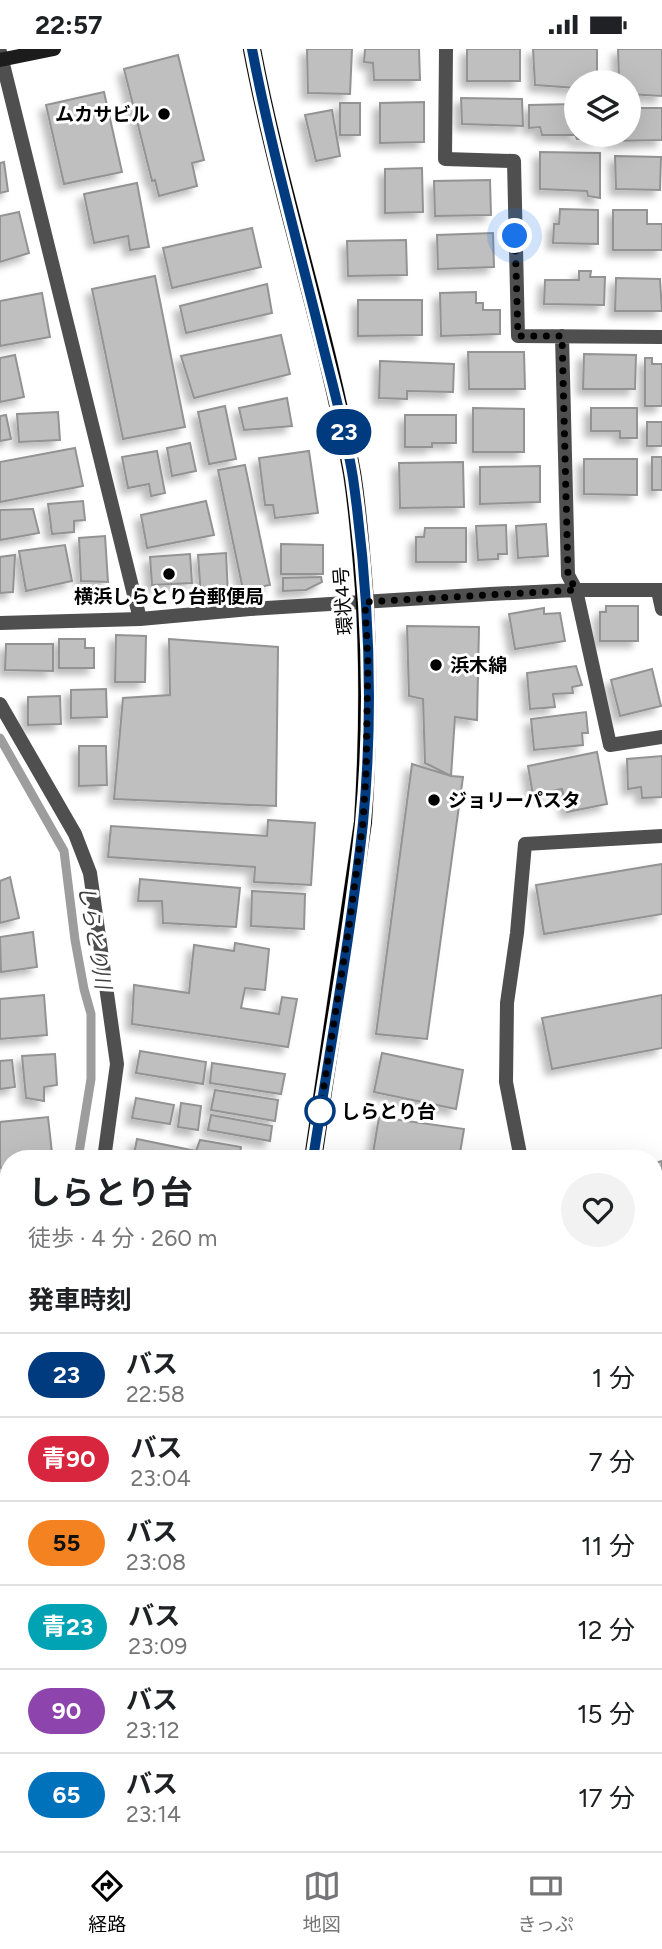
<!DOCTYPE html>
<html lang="ja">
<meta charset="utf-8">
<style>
body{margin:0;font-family:Figtree,"Noto Sans JP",sans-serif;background:#f2f2f2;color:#202124;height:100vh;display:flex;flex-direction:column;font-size:26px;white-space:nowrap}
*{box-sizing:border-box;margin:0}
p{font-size:23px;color:#757577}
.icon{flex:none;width:38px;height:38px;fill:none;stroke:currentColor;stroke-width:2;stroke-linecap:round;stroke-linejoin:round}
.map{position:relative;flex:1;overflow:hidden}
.details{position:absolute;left:0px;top:1101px;width:663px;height:702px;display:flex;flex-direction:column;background:#fff;border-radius:28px 28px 0 0;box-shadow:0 7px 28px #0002}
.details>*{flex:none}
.badge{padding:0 14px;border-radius:23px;font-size:24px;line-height:46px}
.fabs{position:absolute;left:564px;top:21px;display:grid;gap:14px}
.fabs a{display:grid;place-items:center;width:77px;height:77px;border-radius:50%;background:#fff;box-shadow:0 7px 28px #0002;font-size:35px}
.you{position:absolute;width:35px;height:35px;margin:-18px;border:5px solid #fff;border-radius:50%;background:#1a73e8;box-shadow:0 0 0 10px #1a73e833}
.map>.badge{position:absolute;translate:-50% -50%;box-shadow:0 0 0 4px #fff}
h2{padding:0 28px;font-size:26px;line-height:63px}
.round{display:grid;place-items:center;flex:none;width:74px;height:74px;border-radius:37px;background:#f2f2f2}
.head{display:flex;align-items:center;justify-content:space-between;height:119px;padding:0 28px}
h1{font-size:33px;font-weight:700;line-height:52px}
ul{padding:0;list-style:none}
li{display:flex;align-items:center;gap:21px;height:84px;padding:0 28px;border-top:2px solid #e0e0e0}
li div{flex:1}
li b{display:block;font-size:26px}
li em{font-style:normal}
li .badge{min-width:77px;font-weight:700;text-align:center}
.status{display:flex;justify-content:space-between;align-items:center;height:49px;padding:0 35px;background:#fff;direction:ltr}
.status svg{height:19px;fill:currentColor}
.tab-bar{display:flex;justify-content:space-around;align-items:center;height:98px;border-top:2px solid #e0e0e0;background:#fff;font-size:19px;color:#757577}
.tab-bar a{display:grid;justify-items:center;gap:4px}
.tab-bar .on{color:#000}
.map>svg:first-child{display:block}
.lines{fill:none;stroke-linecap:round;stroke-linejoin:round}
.stream{stroke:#9d9d9d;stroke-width:9}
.building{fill:#bfbfbf;stroke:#939393;stroke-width:2;filter:url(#shadow)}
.primary-casing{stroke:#dbdbdb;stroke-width:19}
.lane{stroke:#4f4f4f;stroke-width:14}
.street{stroke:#4f4f4f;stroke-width:14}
.secondary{stroke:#1c1c1c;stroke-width:14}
.primary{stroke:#000;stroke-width:18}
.line-casing{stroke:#fff;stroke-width:16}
.line{stroke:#003b80;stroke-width:10}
.walk{stroke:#000;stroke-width:7;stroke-dasharray:0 12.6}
.poi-dot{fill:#000;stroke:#fff;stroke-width:2.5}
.stop-dot{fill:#fff;stroke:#003b80;stroke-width:3.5}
.labels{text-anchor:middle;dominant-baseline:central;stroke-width:6;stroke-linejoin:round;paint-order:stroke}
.poi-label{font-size:19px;font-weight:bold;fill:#000;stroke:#fff;text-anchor:start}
.street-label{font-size:19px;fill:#000;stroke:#fff}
.stop-label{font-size:19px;font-weight:bold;fill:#000;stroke:#fff;text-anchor:start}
.water-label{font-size:21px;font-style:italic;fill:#3e3e3e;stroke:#fff}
</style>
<div class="status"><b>22:57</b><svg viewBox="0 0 49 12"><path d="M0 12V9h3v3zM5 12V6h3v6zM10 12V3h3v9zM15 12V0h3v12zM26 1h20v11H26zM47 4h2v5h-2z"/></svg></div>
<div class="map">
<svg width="662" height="1802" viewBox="0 0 662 1802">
<defs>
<filter id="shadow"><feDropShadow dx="-6" dy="6" stdDeviation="3.5" flood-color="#0004"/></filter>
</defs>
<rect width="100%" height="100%" fill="#fff"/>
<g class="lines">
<path class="stream" d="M0 689 64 802 75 891 84 940 91 965V1030L78 1110
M9 1802 12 1794"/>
</g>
<path class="building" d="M307 0H352L350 45 308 44Z
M365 0H419L420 31H374L373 14 364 13Z
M467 0H520V32H467Z
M533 0H597V33H576V39L535 36Z
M618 0H662V47L628 45V33H619Z
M178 6 204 111 192 114 197 137 159 147 155 131 152 132 124 20Z
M104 43 122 123 64 135 46 56Z
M461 49 522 50 523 77 462 75Z
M424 53V93L380 94V54Z
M340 54H360V86H340Z
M576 55V86H597V89L577 90 575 86H542L540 78 529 79V56Z
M628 59H662V91L612 92V86H628Z
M332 61 340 107 316 112 305 66Z
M540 103 600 104V149L588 147 587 142 540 140Z
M615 107 661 108 660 141 616 140Z
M4 113 8 142 0 144V114Z
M422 119 423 163 385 164V120Z
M490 131 491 166 435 167 434 132Z
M137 134 149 198 130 201 128 187 94 194 84 145Z
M560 160 598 161V195L553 194 554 175H559Z
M613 161H647V175H662V201H613Z
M19 163 29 204 0 213V167Z
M252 179 261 218 172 239 163 199Z
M493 184 494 218 438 220 437 186Z
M406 191 407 226 348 227 347 192Z
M579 222H591L590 228H605L604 256 544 255 545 231H579Z
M155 227 185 378 123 390 92 240Z
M616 229 660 230 662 262H615Z
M267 235 272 264 186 284 180 257Z
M476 243V254H483V261H500V285L441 287 440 244Z
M42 244 50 288 0 297V252Z
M358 251H422V286L358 287Z
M281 286 290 325 194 349 181 307Z
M468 303H524L525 340H469Z
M584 305 636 306 635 340H583Z
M15 306 24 348 0 353V309Z
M645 309H652V315H662V357H645Z
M380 312 454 315 453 343 407 342V350L379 349Z
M287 349 292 377 244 381 239 359Z
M225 357 236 410 209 415 198 363Z
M473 359 524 360V403H473Z
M591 359H637V389H620V382H591Z
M58 363 60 391 19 393 17 365Z
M6 366 11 390 0 392V367Z
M405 366H456V394H432V398H405Z
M647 373H662V397H647Z
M190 394 196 422 172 427 167 399Z
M75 399 83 437 0 453V413Z
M157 402 165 444 151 447 149 435 128 439 122 408Z
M309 402 318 464 275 469 273 456H265L259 409Z
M652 408H662V441H652Z
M584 410H637V446L584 445Z
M463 413 464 458 400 459 399 414Z
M245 416 270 536 243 541 218 421Z
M540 417V453L480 455V418Z
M83 452 85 471 74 472V483L52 485 48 455Z
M206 452 214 486 147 499 141 466Z
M33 460 39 484 0 491V461Z
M546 475 548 507 518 509 516 477Z
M506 476 507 505H498V510L478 511 476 477Z
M425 479H466V513H416V488H424Z
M105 487 108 533 81 532 79 489Z
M281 495 323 496V525H281Z
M65 496 72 532 26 542 19 502Z
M226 504 228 546 201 547 198 506Z
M190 505 192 534 152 536 150 508Z
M15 506 13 543 0 544V508Z
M321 528 322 533 306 541 283 542V529Z
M606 557H638V592H600V563H606Z
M544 559V565L560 564 565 592 515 600 509 565Z
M407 577 479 578 477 671 455 668 451 727 425 714 423 650 409 647Z
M116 586 146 587 145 633H115Z
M59 590H85V599H94V619H59Z
M169 590 278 598 276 757 114 750 123 649 170 646Z
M6 595H53V622L5 621Z
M576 617 582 636 572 638 573 644 553 645 555 658 530 660 527 624Z
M652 620 661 657 620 667 611 631Z
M106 640 107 668 71 669V641Z
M60 647 61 675 28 676V648Z
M586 663 588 684H582L583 696 534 701 531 670Z
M79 697H106L107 736 79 737Z
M597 703 607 755 567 763 562 740 533 746 528 717Z
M662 707V748L642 749 641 738 628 740 627 710Z
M412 715 451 727 463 728 427 990 376 985Z
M268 771 315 774 311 836 254 833 255 818 108 808 111 777 267 787Z
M662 815V865L544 885 536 836Z
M10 828 19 869 0 874V832Z
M140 830 240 839 236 878 163 874 162 852H138Z
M252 842 305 845 304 880 251 877Z
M33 883 37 918 1 923 0 888Z
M235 894 269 900 265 941 245 939 241 959 279 965 282 948 297 950 288 998 132 975 134 936 189 944 194 896 234 902Z
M44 946 47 986 0 990V950Z
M662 946V999L552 1020 542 969Z
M140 1002 206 1013 203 1035 136 1024Z
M382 1004 463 1021 456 1060 374 1043Z
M55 1005 57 1036 44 1038V1052L26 1049 22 1007Z
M12 1011 15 1038 0 1040V1012Z
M212 1014 285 1025 281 1045 210 1034Z
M215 1041 278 1051 275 1072 211 1061Z
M136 1049 174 1056 170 1075 132 1069Z
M181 1054 201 1057 198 1081 178 1078Z
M211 1066 272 1077 270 1092 208 1081Z
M48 1068 52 1104 38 1105V1110H9V1118L0 1119V1073Z
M379 1068 464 1080 459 1110H372Z
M137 1090 196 1102 200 1091 241 1098 239 1110H133Z
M662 1112V1169L654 1171V1114Z
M9 1214V1320L0 1318V1222L6 1223Z
M0 1329 9 1330V1359H0Z
M662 1389V1408L654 1409V1390Z
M654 1485H662V1521H654Z
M87 1794H112L111 1802H86Z
M118 1794H140L138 1802H117Z
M152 1794H230L229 1802H152Z
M301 1794H368V1802H300Z
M376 1794H409V1802H376Z
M462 1794H494V1801L462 1802Z
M529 1794H554L556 1802H530Z"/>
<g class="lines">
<g class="primary-casing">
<path id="primary" d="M252 0C279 142 326 281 352 424 358 462 361 501 364 540 369 618 368 695 363 773L313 1110
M267 1802V1794"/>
</g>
<path class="lane" d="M521 1110 506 1033 507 954 517 884 525 795 662 787"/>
<path class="street" d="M446 0 445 110 514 112 518 287 662 288
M0 3 140 570
M562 287 568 526 576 541 610 696 662 688
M658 542 662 560
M0 574 140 570 250 560 490 545 576 541H662
M0 655 75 785 90 824 117 1015 104 1110
M0 1150 9 1151
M654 1249H662
M654 1283 662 1297
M0 1384H9
M654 1568H662
M0 1758 9 1750
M432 1794V1802
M37 1802 39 1794"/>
<path class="secondary" d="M0 11 54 0"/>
<use href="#primary" class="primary"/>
</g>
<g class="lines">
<g class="line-casing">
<path id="line" d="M252 0C271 100 299 198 323 297 334 341 346 385 353 429 369 542 374 660 363 774 351 886 330 998 313 1110"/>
</g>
<use href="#line" class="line"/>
<path class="walk" d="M320 1062 349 878 363 773 366 724 368 615 365 553 576 541 568 526 562 287H518L515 187"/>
</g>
<g class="poi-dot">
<circle cx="164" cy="65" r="7"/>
<circle cx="169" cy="525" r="7"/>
<circle cx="436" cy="616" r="7"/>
<circle cx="434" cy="751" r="7"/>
</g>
<circle class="stop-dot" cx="320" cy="1062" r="14"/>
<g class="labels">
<g class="poi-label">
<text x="150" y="65" text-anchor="end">ムカサビル</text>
<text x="169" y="547" text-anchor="middle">横浜しらとり台郵便局</text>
<text x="450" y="616">浜木綿</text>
<text x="448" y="751">ジョリーパスタ</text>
</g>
<g class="street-label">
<text transform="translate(343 552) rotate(-94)">環状4号</text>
</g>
<g class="stop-label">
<text x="341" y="1062">しらとり台</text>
</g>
<g class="water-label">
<text transform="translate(95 888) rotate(80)">しらとり川</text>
</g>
</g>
</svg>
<div class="fabs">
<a><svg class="icon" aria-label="layers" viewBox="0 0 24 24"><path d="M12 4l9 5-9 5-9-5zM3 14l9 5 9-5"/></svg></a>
</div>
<div class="you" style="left:515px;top:187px"></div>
<b class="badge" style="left:344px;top:383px;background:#003b80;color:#fff">23</b>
<section class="details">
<div class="head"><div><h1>しらとり台</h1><p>徒歩 · 4 分 · 260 m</p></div><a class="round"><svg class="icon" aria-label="heart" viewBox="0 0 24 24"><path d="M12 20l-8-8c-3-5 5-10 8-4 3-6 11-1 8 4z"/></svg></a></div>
<h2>発車時刻</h2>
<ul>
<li><span class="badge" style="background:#003b80;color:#fff">23</span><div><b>バス</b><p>22:58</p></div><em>1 分</em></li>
<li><span class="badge" style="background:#d7263d;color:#fff">青90</span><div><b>バス</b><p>23:04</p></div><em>7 分</em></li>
<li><span class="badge" style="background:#f58220;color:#111">55</span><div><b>バス</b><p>23:08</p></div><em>11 分</em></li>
<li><span class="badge" style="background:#00a3b4;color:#fff">青23</span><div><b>バス</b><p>23:09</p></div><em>12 分</em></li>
<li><span class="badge" style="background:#8e44ad;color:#fff">90</span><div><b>バス</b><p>23:12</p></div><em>15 分</em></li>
<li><span class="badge" style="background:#0072bc;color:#fff">65</span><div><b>バス</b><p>23:14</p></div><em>17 分</em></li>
</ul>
</section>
</div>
<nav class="tab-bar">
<a class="on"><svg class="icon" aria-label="directions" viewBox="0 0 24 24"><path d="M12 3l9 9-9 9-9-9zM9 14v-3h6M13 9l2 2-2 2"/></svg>経路</a>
<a><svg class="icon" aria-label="map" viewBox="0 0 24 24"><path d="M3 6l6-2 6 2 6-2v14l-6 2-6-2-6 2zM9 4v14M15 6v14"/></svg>地図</a>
<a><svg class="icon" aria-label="tickets" viewBox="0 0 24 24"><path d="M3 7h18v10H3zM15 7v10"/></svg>きっぷ</a>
</nav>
